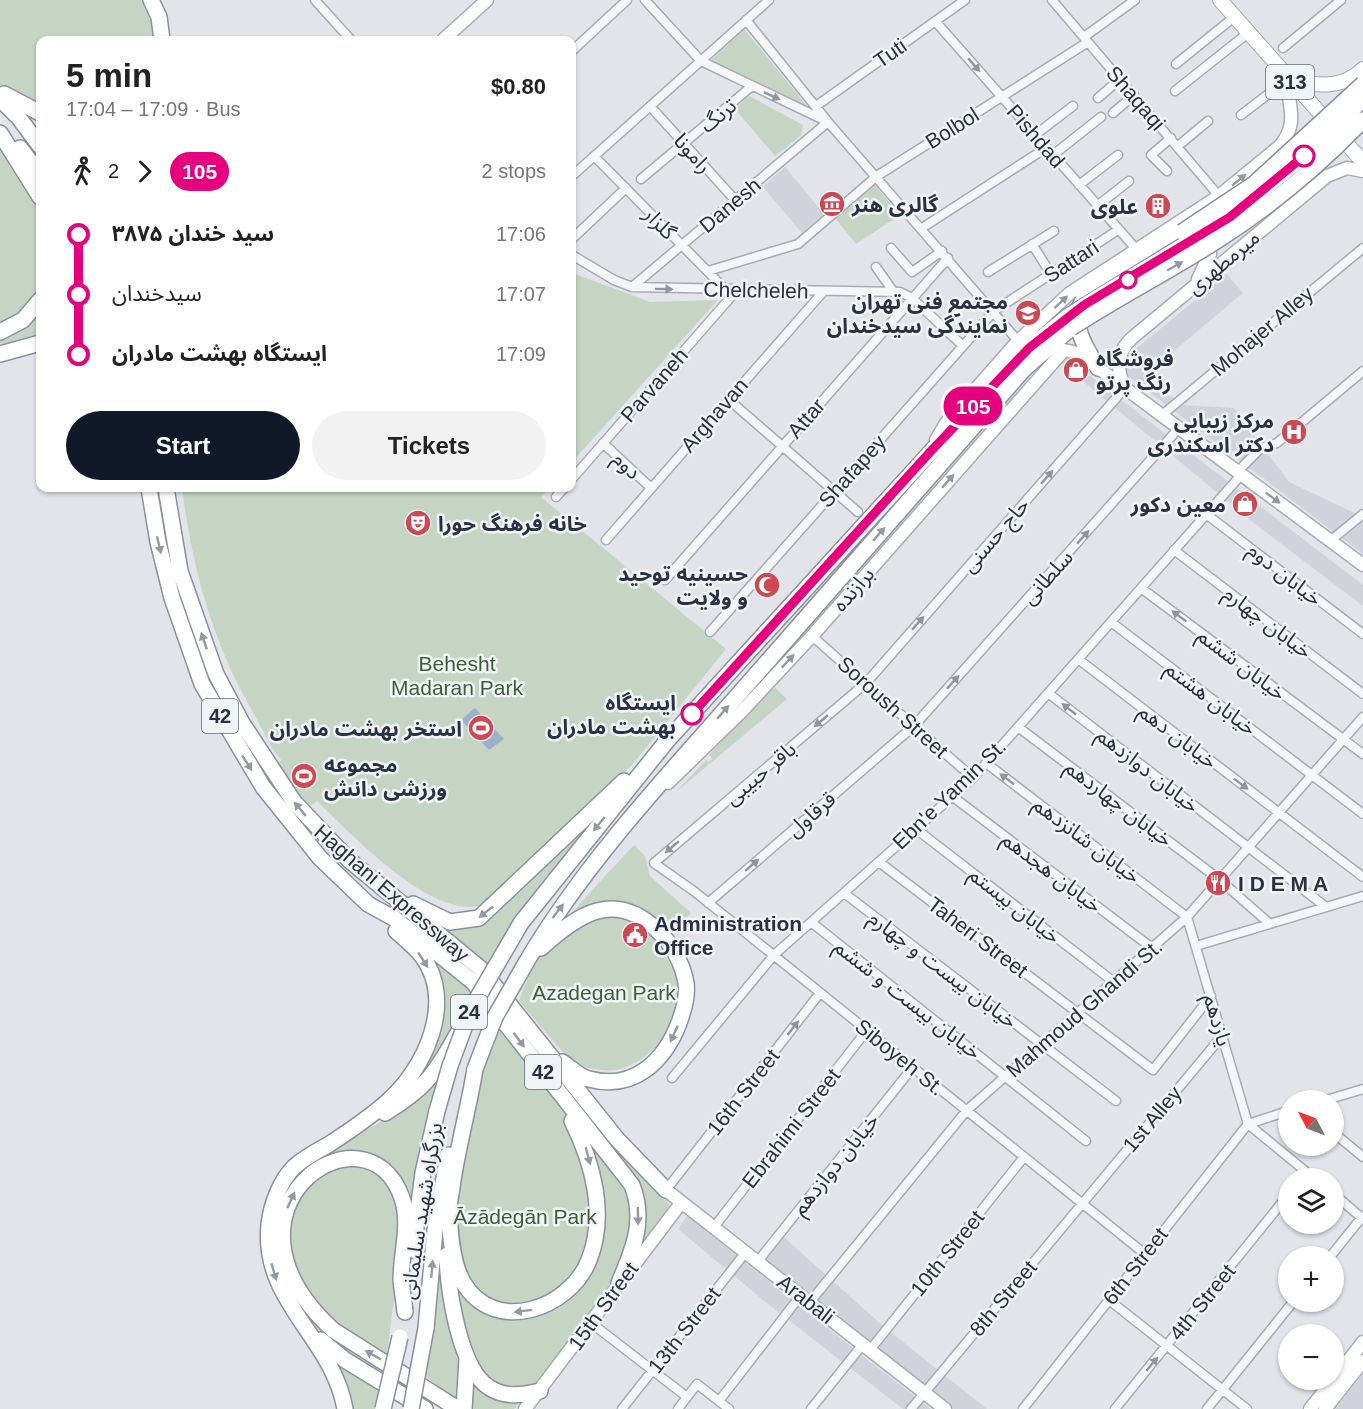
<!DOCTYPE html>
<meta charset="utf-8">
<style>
body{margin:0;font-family:Helvetica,"Noto Sans Arabic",sans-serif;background:#f2f2f2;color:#222;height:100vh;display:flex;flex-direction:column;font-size:22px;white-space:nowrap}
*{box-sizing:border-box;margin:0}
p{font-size:20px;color:#767676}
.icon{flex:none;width:33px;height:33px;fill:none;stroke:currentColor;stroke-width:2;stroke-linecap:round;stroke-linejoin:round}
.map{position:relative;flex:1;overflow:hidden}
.panel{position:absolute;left:36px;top:36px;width:540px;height:456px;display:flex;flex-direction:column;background:#fff;border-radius:12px;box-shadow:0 2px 4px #0004}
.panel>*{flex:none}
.badge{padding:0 12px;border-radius:20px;font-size:21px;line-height:39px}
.needle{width:39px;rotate:311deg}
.fabs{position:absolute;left:1278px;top:1090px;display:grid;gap:12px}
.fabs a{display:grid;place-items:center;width:66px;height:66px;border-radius:50%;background:#fff;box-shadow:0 2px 4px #0004;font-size:30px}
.map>.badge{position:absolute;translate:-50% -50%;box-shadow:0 0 0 3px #fff}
.legs{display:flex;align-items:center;gap:9px;height:66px;padding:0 30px;font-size:20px}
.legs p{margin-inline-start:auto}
.head{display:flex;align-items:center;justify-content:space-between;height:102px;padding:0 30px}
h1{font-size:33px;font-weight:700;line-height:45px}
.cta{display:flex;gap:12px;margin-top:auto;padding:12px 30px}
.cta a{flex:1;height:69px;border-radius:36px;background:#111827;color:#fff;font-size:24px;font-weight:700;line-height:69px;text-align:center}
.cta a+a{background:#f2f2f2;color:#222}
ul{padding:0 30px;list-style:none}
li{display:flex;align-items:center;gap:21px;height:60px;font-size:22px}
li i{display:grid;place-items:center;width:9px;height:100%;margin:0 8px;background:currentColor}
li i::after{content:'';width:15px;height:15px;margin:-8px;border:4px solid;border-radius:50%;background:#fff}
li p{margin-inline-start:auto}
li:first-child i{background:linear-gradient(#0000 50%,currentColor 0)}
li:last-child i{background:linear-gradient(currentColor 50%,#0000 0)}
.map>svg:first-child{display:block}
.built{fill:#d0d3dc}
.green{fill:#c6d4c3}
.water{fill:#9db0ca}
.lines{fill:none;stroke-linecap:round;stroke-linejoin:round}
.street-casing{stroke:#a7abb4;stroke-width:11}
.secondary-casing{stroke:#a7abb4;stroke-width:15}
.primary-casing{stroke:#a1a8b6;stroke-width:16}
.highway-casing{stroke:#8991a1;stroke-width:18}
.street{stroke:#f5f6f8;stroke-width:8}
.secondary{stroke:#fff;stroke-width:12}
.primary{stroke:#fff;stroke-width:14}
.highway{stroke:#fff;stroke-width:15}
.highway-bridge-casing{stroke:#8991a1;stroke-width:18;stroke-linecap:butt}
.highway-bridge{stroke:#fff;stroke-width:15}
.oneway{fill:#90949d}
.oneway2{fill:#9498a0}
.line-1-casing{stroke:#fff;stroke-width:14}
.line-1{stroke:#e6007e;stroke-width:9}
.stop-1-dot{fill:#fff;stroke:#e6007e;stroke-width:3}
.labels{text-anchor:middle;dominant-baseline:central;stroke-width:5;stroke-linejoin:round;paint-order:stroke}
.shield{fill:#f1f4f7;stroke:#666c78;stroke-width:1.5}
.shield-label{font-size:20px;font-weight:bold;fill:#2a3142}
.street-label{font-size:21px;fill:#2a3142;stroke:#f1f4f7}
.poi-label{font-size:21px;font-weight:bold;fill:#2a3142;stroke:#f1f4f7;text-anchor:start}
.park-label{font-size:21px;fill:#3c5e37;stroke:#f1f4f7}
.stop-label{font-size:21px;font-weight:bold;fill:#2a3142;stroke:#f1f4f7;text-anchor:end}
</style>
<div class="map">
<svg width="1363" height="1409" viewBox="0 0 1363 1409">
<rect width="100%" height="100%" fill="#e2e4ea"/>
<path class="built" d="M785 167 824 214 802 233 763 187Z
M1227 274 1243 293 1143 377 1183 405 1234 408 1289 482 1363 517V554L1123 372 1126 357Z
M1064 356 1363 585V606L1250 520 1060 362Z
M687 1216 864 1357 931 1409H903L768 1304 678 1229Z
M776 1230 883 1326 987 1409H954L758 1253Z
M1363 1373V1409H1335Z"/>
<path class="green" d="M0 0H148L158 40H40V110L0 88Z
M744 29 808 107 710 61Z
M749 96 803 125 801 135 775 156 735 109Z
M0 141 40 205V293L32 306 0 328Z
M875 185 900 215 856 244 835 218Z
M572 273 650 302 718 300 572 462Z
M40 307V337L0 349V337Z
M182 488H549L541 497 726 649 632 765 497 898C489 901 479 907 471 907 421 908 351 834 317 801L307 808 277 765 281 760 272 748C256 716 235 683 222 649 201 597 189 543 182 488Z
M772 685 787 699 676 792 706 760 708 762 713 759 709 755Z
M636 772 514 919 485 968 419 910 464 926Z
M634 845 645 856 650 876 691 913 660 946C665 956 673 968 676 979 685 1018 654 1063 615 1070 603 1072 586 1067 574 1065L519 1001C538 942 593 890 634 845Z
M382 915 473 990 436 1067 393 1099 433 1037 431 968Z
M500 1022 543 1080 575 1131 588 1162 592 1241 573 1282 535 1306 496 1305 466 1280 454 1223 462 1145 474 1093Z
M445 1061 406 1272 396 1181 337 1156 284 1208 292 1286 385 1369 384 1376C368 1367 352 1358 337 1347 299 1319 266 1267 277 1218 281 1197 290 1178 308 1164 337 1141 377 1129 405 1105 420 1092 432 1075 445 1061Z
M558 1071 669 1204 666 1214 625 1273 642 1209 550 1076Z
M581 1130 627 1181 635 1212 619 1276 532 1389 505 1391 482 1371 459 1313 453 1264 476 1302 545 1311 599 1247Z
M370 1166 394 1188 402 1236 387 1354 337 1326 290 1269V1210L324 1168Z
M444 1214V1267L463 1363 459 1397 454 1398 425 1376Z
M322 1346 381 1385 376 1409H348Z
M469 1367 516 1399 518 1405 514 1409H470Z"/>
<path class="water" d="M475 708 504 739 489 750 461 720Z"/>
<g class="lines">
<g class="street-casing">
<path id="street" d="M315 0 351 40
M645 0 701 61 828 122 1018 341
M1052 0 1219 196
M935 21 1137 250
M1084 37 1135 0
M1283 48 1341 0
M572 51 627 0
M1176 64 1228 22
M1175 91 1243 37
M1098 98 1120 79
M650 106 735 200
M816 106 965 0
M1113 113 1134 95
M1241 115 1288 79
M1035 135 1073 106
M1178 146 1208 121
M1053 155 1101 117
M594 156 726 290
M1167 171 1151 155 1171 138
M572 176 769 0
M641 179 752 86
M1079 185 1118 155
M1097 206 1129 181
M922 228 1046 148
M572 239 626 188
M1032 244 1051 274
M891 248 912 272 942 251
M572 255 614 280 632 287 900 292 912 298 963 346
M876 267 893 291
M708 271 798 244 877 176 1088 42
M988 272 1054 231
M632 287 828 122 746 20
M1125 388 866 683 654 863 695 892 1145 1254
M728 399 858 512
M1162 415 1363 248
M603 443 651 488
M1238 471 1261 448 1277 443 1363 371
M572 479 737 290
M556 497 564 488
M1206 514 1363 634
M606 540 823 292
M1330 541 1363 514
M1174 550 1363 694
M665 580 948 258
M1141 588 1363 754
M1111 622 1363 814
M710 632 994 311 1118 230
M812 636 973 778
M1078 659 1363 877
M1048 693 1326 907
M1018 727 1220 880 1270 924
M986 763 1187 917
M952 796 1152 948
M916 829 1114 982
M879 862 1153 1070 1211 996
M844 893 1116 1101
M708 903 914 726 1179 428
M1187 917 1248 1124
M811 922 1086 1141
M1196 946 1363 896
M672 1078 774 955 973 778 1242 474
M1323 1101 1363 1089
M1248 1124 1315 1179
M1248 1124 1288 1111
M1334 1133 1363 1157
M666 1190 820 993
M1334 1194 1363 1219
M714 1227 867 1030
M1330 1257 1362 1217
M758 1261 913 1067
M1109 1300 1247 1409
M810 1302 967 1110 1187 917 1363 717
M599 1329 687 1397
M870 1350 1024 1157
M719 1401 801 1295
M622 1409 746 1252
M678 1409 697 1384 729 1409
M811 1409 863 1344
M911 1409 1222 1036
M1023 1409 1248 1124
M1115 1409 1288 1195
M1207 1409 1293 1302"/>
</g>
<g class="secondary-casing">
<path id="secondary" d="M443 40 487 0
M1198 279 1210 254 1208 239
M1124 386C1116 368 1117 352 1132 338L1327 176 1347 168 1363 171
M936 440 946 423 1018 341 1070 293 1219 196 1280 146C1300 121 1287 107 1288 79
M668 783 742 711 812 636 1064 350 1078 353 1363 565
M666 1190 945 1409
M1334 1379 1363 1342
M525 1409 681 1203
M1310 1409 1333 1380
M1325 1409 1363 1361"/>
</g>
<g class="primary-casing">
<path id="primary" d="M1220 0 1363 162
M1288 79C1316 86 1341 90 1363 69"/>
</g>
<g class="highway-casing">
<path id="highway" d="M151 0 159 17 162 40
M4 94 40 113
M0 99 19 118 40 146
M0 133 40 197
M20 148 40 174
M0 332 23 320 40 300
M0 354 40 343
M1098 368C1079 336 1065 315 1095 284L1182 232
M149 488 158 542 172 598 202 684 263 787 320 858 368 904 395 919 473 982 632 1185C646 1221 633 1250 619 1283
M166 488 180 571 216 674 242 723 294 802 349 860 481 969 617 1139 666 1190
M413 904 450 922 479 918 624 781
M521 923 666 742 993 384 1029 348 1067 317
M541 948C578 914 615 889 658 931 671 943 681 961 685 978 689 993 684 1009 679 1023 664 1062 633 1091 589 1079 579 1077 570 1067 562 1062
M527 961C585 863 665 778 739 694 834 585 929 477 1024 369L1071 328
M475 1069C469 1106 459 1142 453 1180 452 1190 449 1201 449 1211 450 1233 452 1263 463 1282 494 1336 570 1309 589 1260 607 1215 593 1163 572 1121
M385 1113C426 1088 435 1074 458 1033
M413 1250 423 1173 437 1111
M447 1255C448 1289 459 1370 490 1388 506 1398 523 1395 540 1391
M405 1312C404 1301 402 1290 401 1280 401 1253 411 1224 402 1198 367 1097 200 1208 333 1330L458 1409
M426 1328 435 1230 448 1155
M321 1340 345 1360 425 1409
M345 1409C333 1338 261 1301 269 1225 271 1205 280 1181 294 1167 304 1158 317 1151 328 1145 348 1132 369 1118 387 1102 425 1069 456 1002 422 956 415 947 405 939 396 931
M464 1409 467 1359"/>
</g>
<use href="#street" class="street"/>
<use href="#secondary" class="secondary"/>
<use href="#primary" class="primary"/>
<use href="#highway" class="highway"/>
<g class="highway-bridge-casing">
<path id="highway-bridge" d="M1182 232 1254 184 1363 84
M1067 317 1230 217 1316 146 1363 99
M1071 328C1120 296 1172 270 1221 238 1272 205 1321 164 1363 120
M475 1069 495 1017 527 961
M437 1111 450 1066 471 1009 521 923
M383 1409 400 1337
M411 1409 426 1328"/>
</g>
<use href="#highway-bridge" class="highway-bridge"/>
</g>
<defs><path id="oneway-solid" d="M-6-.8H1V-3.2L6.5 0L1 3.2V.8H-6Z" transform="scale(1.5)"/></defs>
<g class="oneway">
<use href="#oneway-solid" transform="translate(974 65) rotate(49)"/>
<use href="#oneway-solid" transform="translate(772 96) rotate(25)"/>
<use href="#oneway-solid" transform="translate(664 289) rotate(1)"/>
<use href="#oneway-solid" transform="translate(1047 477) rotate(-49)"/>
<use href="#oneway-solid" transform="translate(1083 537) rotate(-48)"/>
<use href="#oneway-solid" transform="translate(1179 616) rotate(-143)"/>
<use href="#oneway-solid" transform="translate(918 623) rotate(-49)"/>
<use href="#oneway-solid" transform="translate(953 682) rotate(-48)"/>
<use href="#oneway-solid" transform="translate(1069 709) rotate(-142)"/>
<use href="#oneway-solid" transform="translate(821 721) rotate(140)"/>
<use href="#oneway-solid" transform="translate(1007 779) rotate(-143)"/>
<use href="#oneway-solid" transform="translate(1241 784) rotate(37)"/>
<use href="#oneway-solid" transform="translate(672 847) rotate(140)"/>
<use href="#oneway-solid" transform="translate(752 865) rotate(-41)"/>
<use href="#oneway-solid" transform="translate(793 1028) rotate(-52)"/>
<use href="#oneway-solid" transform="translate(1152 1364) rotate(-51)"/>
</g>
<g class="oneway2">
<use href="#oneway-solid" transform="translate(1239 180) rotate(-39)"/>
<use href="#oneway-solid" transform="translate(1175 266) rotate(-30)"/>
<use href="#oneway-solid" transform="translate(1061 302) rotate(-43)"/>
<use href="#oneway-solid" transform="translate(948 481) rotate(-49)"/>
<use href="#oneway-solid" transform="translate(1273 498) rotate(37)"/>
<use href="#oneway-solid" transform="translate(879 534) rotate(-49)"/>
<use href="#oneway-solid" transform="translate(159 545) rotate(77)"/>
<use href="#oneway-solid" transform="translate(204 641) rotate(-109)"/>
<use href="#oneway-solid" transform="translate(788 661) rotate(-47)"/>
<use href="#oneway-solid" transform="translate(723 712) rotate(-49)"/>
<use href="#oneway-solid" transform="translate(247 763) rotate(57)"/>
<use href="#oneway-solid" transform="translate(300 809) rotate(-130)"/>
<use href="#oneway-solid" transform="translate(599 824) rotate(129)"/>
<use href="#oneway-solid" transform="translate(558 911) rotate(-52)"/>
<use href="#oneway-solid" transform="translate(486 912) rotate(142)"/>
<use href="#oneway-solid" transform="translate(423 960) rotate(57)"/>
<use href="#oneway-solid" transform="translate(674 1034) rotate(115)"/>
<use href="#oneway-solid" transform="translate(519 1040) rotate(53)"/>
<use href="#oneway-solid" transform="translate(588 1156) rotate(75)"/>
<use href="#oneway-solid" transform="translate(291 1200) rotate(-65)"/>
<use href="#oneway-solid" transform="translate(638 1216) rotate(89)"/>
<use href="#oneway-solid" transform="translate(432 1269) rotate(-85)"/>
<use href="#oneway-solid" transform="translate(274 1272) rotate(74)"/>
<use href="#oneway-solid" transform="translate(523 1311) rotate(173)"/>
<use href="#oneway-solid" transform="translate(373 1355) rotate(-151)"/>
</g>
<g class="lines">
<g class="line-1-casing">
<path id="line-1" d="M692 714 931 451 1029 348 1084 305 1230 217 1304 156"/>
</g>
<use href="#line-1" class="line-1"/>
</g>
<defs>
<g id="museum-disc" transform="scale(1.35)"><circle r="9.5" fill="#ce4853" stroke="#f1f4f7"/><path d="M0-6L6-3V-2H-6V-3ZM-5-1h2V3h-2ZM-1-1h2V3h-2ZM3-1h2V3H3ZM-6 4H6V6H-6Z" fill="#fff"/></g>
<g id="building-disc" transform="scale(1.35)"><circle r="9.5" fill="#ce4853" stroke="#f1f4f7"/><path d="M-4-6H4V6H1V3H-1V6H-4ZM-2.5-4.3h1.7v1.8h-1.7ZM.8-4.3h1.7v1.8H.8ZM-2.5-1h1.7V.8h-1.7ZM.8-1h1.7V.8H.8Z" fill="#fff"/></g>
<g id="university-disc" transform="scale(1.35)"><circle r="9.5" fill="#ce4853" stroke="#f1f4f7"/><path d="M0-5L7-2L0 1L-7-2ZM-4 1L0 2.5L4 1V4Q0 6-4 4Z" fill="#fff"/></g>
<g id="shop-disc" transform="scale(1.35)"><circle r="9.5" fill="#ce4853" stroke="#f1f4f7"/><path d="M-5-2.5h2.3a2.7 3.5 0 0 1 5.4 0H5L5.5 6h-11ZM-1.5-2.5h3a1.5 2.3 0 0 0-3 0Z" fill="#fff"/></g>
<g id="hospital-disc" transform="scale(1.35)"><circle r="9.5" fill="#ce4853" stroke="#f1f4f7"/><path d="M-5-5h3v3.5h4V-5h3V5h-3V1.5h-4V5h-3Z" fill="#fff"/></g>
<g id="theatre-disc" transform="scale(1.35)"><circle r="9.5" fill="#ce4853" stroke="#f1f4f7"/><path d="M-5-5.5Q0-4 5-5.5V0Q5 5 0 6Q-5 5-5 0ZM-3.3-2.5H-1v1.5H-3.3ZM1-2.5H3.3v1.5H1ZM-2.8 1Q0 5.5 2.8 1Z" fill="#fff"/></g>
<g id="mosque-disc" transform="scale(1.35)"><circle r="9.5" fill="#ce4853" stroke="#f1f4f7"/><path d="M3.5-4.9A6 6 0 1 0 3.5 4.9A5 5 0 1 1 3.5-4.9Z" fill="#fff"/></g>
<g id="stadium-disc" transform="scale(1.35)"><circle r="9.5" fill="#ce4853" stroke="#f1f4f7"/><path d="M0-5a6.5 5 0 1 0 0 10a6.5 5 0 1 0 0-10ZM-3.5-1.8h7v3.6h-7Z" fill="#fff"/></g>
<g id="restaurant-disc" transform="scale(1.35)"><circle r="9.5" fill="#ce4853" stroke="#f1f4f7"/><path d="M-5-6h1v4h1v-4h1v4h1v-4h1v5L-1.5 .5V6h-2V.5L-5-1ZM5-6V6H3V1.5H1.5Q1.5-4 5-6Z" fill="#fff"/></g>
<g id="civic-disc" transform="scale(1.35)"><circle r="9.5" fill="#ce4853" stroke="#f1f4f7"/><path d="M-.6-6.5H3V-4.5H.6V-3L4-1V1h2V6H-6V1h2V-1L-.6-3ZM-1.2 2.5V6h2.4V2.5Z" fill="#fff"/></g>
</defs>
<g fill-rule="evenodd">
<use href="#museum-disc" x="832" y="204"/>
<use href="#building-disc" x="1158" y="206"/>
<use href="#university-disc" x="1028" y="313"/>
<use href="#shop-disc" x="1076" y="370"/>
<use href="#hospital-disc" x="1294" y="432"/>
<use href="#shop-disc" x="1245" y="504"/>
<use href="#theatre-disc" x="418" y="523"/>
<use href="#mosque-disc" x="767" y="585"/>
<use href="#stadium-disc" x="481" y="728"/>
<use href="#stadium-disc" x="304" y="776"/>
<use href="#restaurant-disc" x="1218" y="883"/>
<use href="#civic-disc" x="635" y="935"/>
</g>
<g class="stop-1-dot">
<circle cx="1304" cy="156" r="10"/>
<circle cx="1128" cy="280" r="8"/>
<circle cx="692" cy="714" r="10"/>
</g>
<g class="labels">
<g class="shield">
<rect x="1266" y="65" width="48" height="34" rx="4.5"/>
<rect x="202" y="699" width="36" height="34" rx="4.5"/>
<rect x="451" y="995" width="36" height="34" rx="4.5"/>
<rect x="525" y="1055" width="36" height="34" rx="4.5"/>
</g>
<g class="shield-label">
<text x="1290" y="82">313</text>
<text x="220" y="716">42</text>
<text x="469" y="1012">24</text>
<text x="543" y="1072">42</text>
</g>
<g class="street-label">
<text transform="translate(890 53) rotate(-35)">Tuti</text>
<text transform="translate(1136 98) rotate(49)">Shaqaqi</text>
<text transform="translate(718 115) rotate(-40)">ترنگ</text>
<text transform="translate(952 128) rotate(-32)">Bolbol</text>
<text transform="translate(1036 136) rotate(49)">Pishdad</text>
<text transform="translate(693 153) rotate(48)">رامونا</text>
<text transform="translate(730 205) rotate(-40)">Danesh</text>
<text transform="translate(660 223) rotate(46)">گلزار</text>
<text transform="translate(1071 261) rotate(-33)">Sattari</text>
<text transform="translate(1223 262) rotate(-40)">میرمطهری</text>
<text transform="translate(756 290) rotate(1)">Chelcheleh</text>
<text transform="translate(1262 331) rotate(-40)">Mohajer Alley</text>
<text transform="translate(654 385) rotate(-49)">Parvaneh</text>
<text transform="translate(714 415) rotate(-49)">Arghavan</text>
<text transform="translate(806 418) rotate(-49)">Attar</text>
<text transform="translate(627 465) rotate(43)">دوم</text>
<text transform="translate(852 471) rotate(-48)">Shafapey</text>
<text transform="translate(995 535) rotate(-49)">حاج حسنی</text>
<text transform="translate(1285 574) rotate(38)">خیابان دوم</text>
<text transform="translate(1047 577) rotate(-48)">سلطانی</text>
<text transform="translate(853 589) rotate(-49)">برازنده</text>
<text transform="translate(1268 622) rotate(37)">خیابان چهارم</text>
<text transform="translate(1242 664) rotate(37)">خیابان ششم</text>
<text transform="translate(1211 698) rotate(37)">خیابان هشتم</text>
<text transform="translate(893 707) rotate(42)">Soroush Street</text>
<text transform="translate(1178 736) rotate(37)">خیابان دهم</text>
<text transform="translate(1148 770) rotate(38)">خیابان دوازدهم</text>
<text transform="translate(760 773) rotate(-40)">باقر حبیبی</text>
<text transform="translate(949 794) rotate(-44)">Ebn'e Yamin St.</text>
<text transform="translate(1119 803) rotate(37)">خیابان چهاردهم</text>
<text transform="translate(811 814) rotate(-41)">قرقاول</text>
<text transform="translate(1087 840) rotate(37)">خیابان شانزدهم</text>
<text transform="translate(1052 872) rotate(37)">خیابان هجدهم</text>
<text transform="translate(392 893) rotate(41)">Haghani Expressway</text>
<text transform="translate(1015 905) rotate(38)">خیابان بیستم</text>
<text transform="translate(978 937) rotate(37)">Taheri Street</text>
<text transform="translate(943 969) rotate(37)">خیابان بیست و چهارم</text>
<text transform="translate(908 999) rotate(38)">خیابان بیست و ششم</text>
<text transform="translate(1084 1008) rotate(-41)">Mahmoud Ghandi St.</text>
<text transform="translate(1218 1020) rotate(74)">یازدهم</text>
<text transform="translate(900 1057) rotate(39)">Siboyeh St.</text>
<text transform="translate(743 1092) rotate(-52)">16th Street</text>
<text transform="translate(1152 1119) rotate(-50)">1st Alley</text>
<text transform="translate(791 1128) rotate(-52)">Ebrahimi Street</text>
<text transform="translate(835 1164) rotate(-51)">خیابان دوازدهم</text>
<text transform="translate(421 1211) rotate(-81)">بزرگراه شهید سلیمانی</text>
<text transform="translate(947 1253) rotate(-51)">10th Street</text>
<text transform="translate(1135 1266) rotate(-52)">6th Street</text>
<text transform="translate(1003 1298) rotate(-50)">8th Street</text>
<text transform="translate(806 1299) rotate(38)">Arabali</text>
<text transform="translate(1202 1302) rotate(-51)">4th Street</text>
<text transform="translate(603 1306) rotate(-54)">15th Street</text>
<text transform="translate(684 1330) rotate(-52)">13th Street</text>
</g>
<g class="poi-label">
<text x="852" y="204">گالری هنر</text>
<text x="1138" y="206" text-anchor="end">علوی</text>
<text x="1008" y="301" text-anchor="end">مجتمع فنی تهران<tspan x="1008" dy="24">نمایندگی سیدخندان</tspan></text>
<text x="1096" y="358">فروشگاه<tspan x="1096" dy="24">رنگ پرتو</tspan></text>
<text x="1274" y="420" text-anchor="end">مرکز زیبایی<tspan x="1274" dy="24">دکتر اسکندری</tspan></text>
<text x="1226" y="504" text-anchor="end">معین دکور</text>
<text x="438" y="523">خانه فرهنگ حورا</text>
<text x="748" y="573" text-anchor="end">حسینیه توحید<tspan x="748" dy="24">و ولایت</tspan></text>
<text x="462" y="728" text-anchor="end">استخر بهشت مادران</text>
<text x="324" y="764">مجموعه<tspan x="324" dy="24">ورزشی دانش</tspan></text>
<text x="1238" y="883">I D E M A</text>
<text x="654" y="923">Administration<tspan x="654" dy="24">Office</tspan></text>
</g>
<g class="park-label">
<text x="457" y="663">Behesht<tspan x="457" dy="24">Madaran Park</tspan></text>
<text x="604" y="992">Azadegan Park</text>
<text x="525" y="1216">Āzādegān Park</text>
</g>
<g class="stop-label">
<text x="676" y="702">ایستگاه<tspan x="676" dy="24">بهشت مادران</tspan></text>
</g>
</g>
</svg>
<div class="fabs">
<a><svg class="needle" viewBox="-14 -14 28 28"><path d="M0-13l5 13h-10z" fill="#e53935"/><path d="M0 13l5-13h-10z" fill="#767676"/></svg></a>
<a><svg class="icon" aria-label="layers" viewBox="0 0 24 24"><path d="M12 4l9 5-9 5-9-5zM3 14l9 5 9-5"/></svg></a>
<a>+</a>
<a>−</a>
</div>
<b class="badge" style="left:973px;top:406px;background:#e6007e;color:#fff">105</b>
<section class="panel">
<div class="head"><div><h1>5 min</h1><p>17:04 – 17:09 · Bus</p></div><b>$0.80</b></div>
<div class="legs"><svg class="icon" aria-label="walk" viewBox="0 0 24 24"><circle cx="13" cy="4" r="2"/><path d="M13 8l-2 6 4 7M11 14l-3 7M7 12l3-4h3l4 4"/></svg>2<svg class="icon" aria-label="forward" viewBox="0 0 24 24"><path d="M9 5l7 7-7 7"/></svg><b class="badge" style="background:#e6007e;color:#fff">105</b><p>2 stops</p></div>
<ul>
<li><i style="color:#e6007e"></i><b>سید خندان ۳۸۷۵</b><p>17:06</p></li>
<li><i style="color:#e6007e"></i><span>سیدخندان</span><p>17:07</p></li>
<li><i style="color:#e6007e"></i><b>ایستگاه بهشت مادران</b><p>17:09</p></li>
</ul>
<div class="cta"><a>Start</a><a>Tickets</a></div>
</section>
</div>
